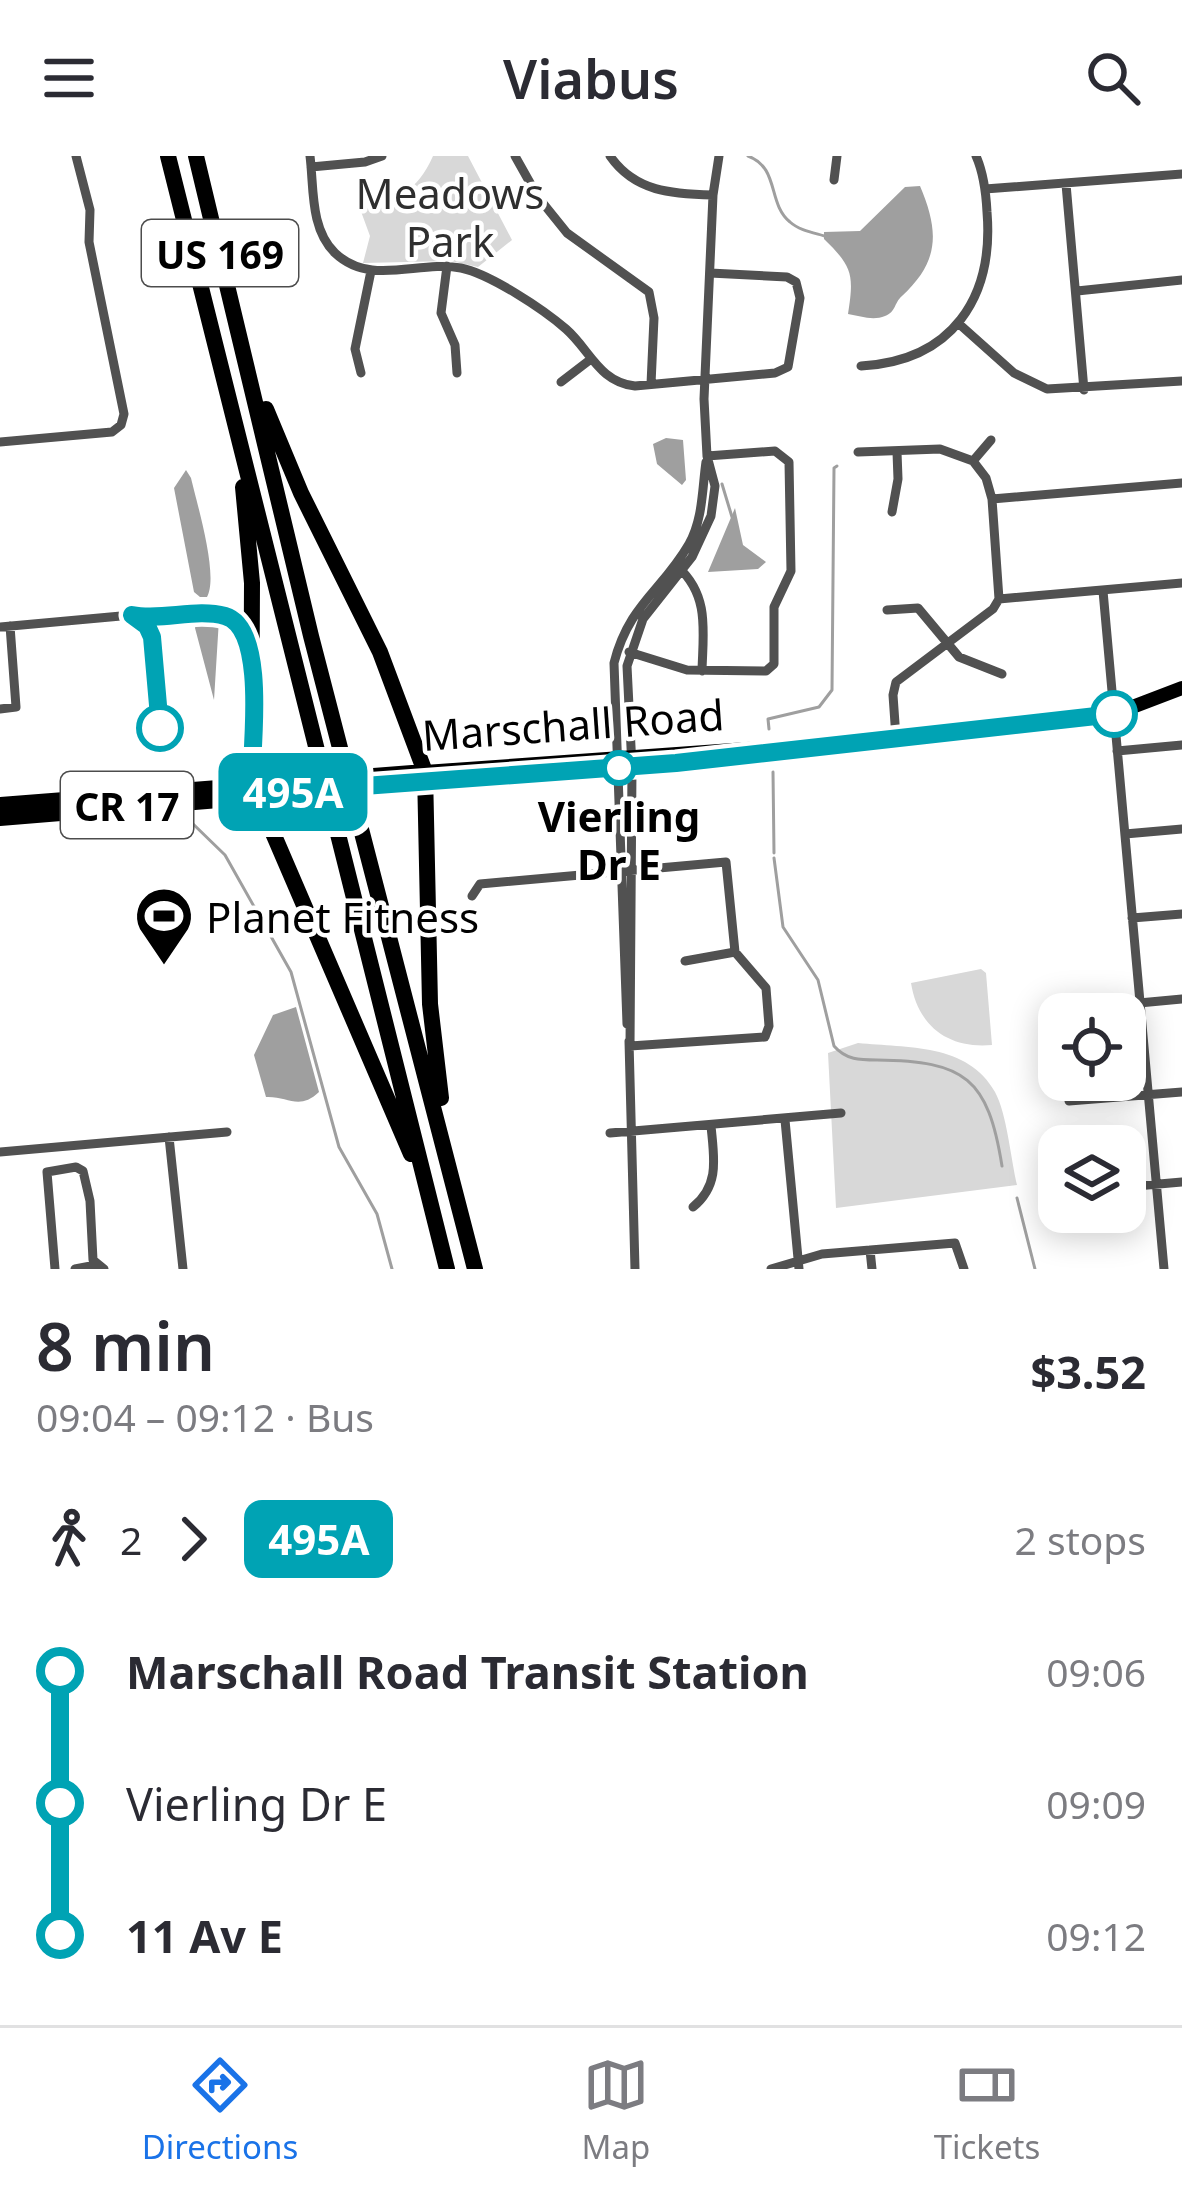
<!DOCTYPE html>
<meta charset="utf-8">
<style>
body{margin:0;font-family:"Noto Sans",sans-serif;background:#f2f2f3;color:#2b2b33;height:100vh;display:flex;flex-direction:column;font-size:45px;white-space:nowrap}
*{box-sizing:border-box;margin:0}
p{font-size:39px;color:#7c7c81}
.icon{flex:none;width:66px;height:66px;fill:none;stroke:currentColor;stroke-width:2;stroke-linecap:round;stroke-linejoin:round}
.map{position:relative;height:1113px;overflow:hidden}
.panel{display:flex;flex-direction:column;background:#fff;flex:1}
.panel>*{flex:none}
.badge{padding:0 24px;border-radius:18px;font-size:42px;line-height:78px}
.controls{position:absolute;left:1038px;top:837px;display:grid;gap:24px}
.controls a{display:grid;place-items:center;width:108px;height:108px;border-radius:24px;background:#fff;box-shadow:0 6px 30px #0003;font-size:60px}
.map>.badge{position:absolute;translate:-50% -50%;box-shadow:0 0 0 6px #fff}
.legs{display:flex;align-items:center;gap:18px;height:132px;padding:0 36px;font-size:39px}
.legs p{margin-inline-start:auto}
.head{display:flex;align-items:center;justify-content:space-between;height:204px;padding:0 36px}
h1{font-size:66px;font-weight:600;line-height:90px}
ul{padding:0 36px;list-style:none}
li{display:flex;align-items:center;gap:42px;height:132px;font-size:45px}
li i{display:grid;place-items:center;width:18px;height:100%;margin:0 15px;background:currentColor}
li i::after{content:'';width:30px;height:30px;margin:-15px;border:9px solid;border-radius:50%;background:#fff}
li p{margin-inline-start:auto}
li:first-child i{background:linear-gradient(#0000 50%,currentColor 0)}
li:last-child i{background:linear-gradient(currentColor 50%,#0000 0)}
header{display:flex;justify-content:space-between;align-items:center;height:156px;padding:0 36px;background:#fff;font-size:54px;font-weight:600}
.menu{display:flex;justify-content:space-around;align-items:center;height:168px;border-top:3px solid #e1e1e2;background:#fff;font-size:33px;color:#7c7c81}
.menu a{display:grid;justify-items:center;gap:6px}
.menu .current{color:#1a73e8}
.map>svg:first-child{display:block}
.green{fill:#d8d8d8}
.water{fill:#9f9f9f}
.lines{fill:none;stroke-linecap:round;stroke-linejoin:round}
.stream{stroke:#9f9f9f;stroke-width:3}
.minor{stroke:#515151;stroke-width:9}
.major{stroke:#000;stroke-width:14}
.highway{stroke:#000;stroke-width:16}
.line-1-casing{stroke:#fff;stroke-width:27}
.line-1{stroke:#00a3b4;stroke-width:18}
.stop-1-dot{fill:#fff;stroke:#00a3b4;stroke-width:6}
.labels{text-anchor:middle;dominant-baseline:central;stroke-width:9;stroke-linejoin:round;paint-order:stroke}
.shield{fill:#fff;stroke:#4c4c4c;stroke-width:3}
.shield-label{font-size:39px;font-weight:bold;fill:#000}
.park-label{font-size:42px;fill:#2f2f2f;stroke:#fff}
.street-label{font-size:42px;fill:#000;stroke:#fff}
.stop-label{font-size:42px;font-weight:bold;fill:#000;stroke:#fff}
.poi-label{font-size:42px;fill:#000;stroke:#fff;text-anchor:start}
</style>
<header><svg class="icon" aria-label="menu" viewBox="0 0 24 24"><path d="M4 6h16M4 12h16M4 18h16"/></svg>Viabus<svg class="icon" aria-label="search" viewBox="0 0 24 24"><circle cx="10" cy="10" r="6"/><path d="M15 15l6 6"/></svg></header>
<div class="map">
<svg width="1182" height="1113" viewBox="0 0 1182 1113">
<rect width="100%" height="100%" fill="#fff"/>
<path class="green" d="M433 0H468L512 84 478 111 451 105 363 107 370 80 359 50C397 45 417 36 433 0Z
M981 813 986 817 992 889C948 893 918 870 911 827Z
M858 887C907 892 968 887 995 936 1007 958 1011 1004 1017 1029L836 1052 828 897Z"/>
<path class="water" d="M920 30C939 75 940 105 902 140 894 147 896 156 885 160 873 165 860 160 848 158 854 119 853 111 824 83V76L860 75 905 31Z
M666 282 683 284 686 324 682 329 657 308 653 288Z
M186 314 191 322C197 348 219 420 207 441H200L194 436 174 332Z
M735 352 743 389 766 406 758 413 708 416Z
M219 463 214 544 195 472 196 467Z
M296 851 319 936C299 955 288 940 266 941L254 899 273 859Z"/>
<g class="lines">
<path class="stream" d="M748 0C780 12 767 47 790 66 800 75 816 77 828 81
M722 328 732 361
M769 573 768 563 819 551 832 534 834 312 837 310
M773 616 774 697
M191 666 225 699 291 816 339 991 377 1058 392 1113
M774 702 783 771 818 824 834 890C846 904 860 904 877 904 965 905 988 922 1002 1010
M1017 1042 1035 1113"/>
<path class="minor" d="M310 0C314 32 310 73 335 97 371 131 418 104 461 112 490 118 543 153 566 173 590 194 599 226 635 230L775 217 788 211 800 142 796 126 787 121 710 117
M515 0 538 41 567 77 649 136 654 162 651 228
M610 0C635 36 672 38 713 39
M311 11 365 6 382 0
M834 24 837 0
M1066 28 1084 234
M985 33 1182 18
M447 110 441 157 455 189 457 217
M1077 135 1182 124
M958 167 1014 217 1047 233 1182 225
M861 210C952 205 994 142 987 56 986 36 984 18 976 0
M361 217 355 193 371 115
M561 226 591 203
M0 286 112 276 121 269 124 258 89 86 90 54 76 0
M858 296 940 293 973 305 986 322 992 343 999 443 993 453 896 526 893 539 896 582
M973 305 991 284
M992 343 1182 327
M892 356 898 323 897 296
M678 411C710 440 703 476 702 515
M1103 435 1164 1113
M999 443 1182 427
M887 454 918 452 959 501 1002 518
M0 471 132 459
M629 496 687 514 766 515 774 508V451L791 415 789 306 775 295 707 300
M0 553 16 551 10 470
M1117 595 1182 589
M1125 678 1182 673
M472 740 480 728 726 706 735 796 766 832 769 870 765 881 630 890
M1132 762 1182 758
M685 805 735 796
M1139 847 1182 843
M627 868 614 507C629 448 662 435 689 388 703 363 702 334 706 306
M629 885 635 1113
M630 890 632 611 627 510 643 463 692 401 711 360 715 330 707 300 704 243 713 39 719 0
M1069 945 1182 936
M785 964 799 1113
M610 977 841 957
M169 981 183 1113
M0 996 227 976
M1125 1031 1182 1026
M693 1051C720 1029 714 1002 711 970
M870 1094 872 1113
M55 1113 47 1016 76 1011 83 1015 90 1045 93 1104 104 1113
M75 1113 96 1109
M771 1113 822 1098 955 1087 964 1113"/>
<path class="major" d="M425 616 788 590
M427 627 784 597 793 592 1078 564 1114 558 1182 532"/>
<path class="highway" d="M168 0 447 1113
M196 0 311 480 475 1113
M266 253 301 337 380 496 425 616 430 848 441 942
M243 331 252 427 251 626 411 998
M132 459C173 466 232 439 250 488
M0 649 425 616
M0 662 427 627"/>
</g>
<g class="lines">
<g class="line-1-casing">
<path id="line-1" d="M160 572 152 481 147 470 132 459C162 465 196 452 225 460 267 472 252 590 251 626L255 638 676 607 1114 558"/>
</g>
<use href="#line-1" class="line-1"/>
</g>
<defs>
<g id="stadium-pin" transform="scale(3)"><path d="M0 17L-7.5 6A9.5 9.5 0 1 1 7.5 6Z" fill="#000" stroke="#fff"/><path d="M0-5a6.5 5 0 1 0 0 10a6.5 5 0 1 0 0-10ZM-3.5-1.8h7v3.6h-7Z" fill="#fff"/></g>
</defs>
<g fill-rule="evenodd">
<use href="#stadium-pin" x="164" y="760"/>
</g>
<g class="stop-1-dot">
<circle cx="1114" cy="558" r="21"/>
<circle cx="160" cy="572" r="21"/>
<circle cx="619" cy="612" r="15"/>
</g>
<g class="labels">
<g class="shield">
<rect x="142" y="64" width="156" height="66" rx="9"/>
<rect x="61" y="616" width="132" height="66" rx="9"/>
</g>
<g class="shield-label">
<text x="220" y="97">US 169</text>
<text x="127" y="649">CR 17</text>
</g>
<g class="park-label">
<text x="450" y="36">Meadows<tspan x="450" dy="48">Park</tspan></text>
</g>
<g class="street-label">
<text transform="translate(573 568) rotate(-4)">Marschall Road</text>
</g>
<g class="stop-label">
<text x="619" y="659">Vierling<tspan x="619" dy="48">Dr E</tspan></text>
</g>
<g class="poi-label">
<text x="206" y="760">Planet Fitness</text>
</g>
</g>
</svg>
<div class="controls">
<a><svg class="icon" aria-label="locate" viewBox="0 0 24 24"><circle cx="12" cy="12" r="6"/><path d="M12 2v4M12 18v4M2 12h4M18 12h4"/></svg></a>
<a><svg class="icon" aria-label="layers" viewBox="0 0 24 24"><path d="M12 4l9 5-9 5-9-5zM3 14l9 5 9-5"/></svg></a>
</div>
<b class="badge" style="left:293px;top:636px;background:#00a3b4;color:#fff">495A</b>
</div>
<section class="panel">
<div class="head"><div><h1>8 min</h1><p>09:04 – 09:12 · Bus</p></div><b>$3.52</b></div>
<div class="legs"><svg class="icon" aria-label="walk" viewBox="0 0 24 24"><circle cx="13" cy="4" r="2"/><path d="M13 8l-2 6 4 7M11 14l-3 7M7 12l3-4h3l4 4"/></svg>2<svg class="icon" aria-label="forward" viewBox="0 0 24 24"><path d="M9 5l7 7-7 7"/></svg><b class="badge" style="background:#00a3b4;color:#fff">495A</b><p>2 stops</p></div>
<ul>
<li><i style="color:#00a3b4"></i><b>Marschall Road Transit Station</b><p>09:06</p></li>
<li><i style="color:#00a3b4"></i><span>Vierling Dr E</span><p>09:09</p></li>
<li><i style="color:#00a3b4"></i><b>11 Av E</b><p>09:12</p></li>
</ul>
</section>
<nav class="menu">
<a class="current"><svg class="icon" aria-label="directions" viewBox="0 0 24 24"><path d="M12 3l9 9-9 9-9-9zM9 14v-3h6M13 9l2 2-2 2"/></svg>Directions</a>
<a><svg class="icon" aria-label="map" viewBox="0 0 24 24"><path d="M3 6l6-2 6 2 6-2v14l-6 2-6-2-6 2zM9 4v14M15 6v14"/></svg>Map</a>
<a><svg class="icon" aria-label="tickets" viewBox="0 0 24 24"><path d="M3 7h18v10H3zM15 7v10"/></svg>Tickets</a>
</nav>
